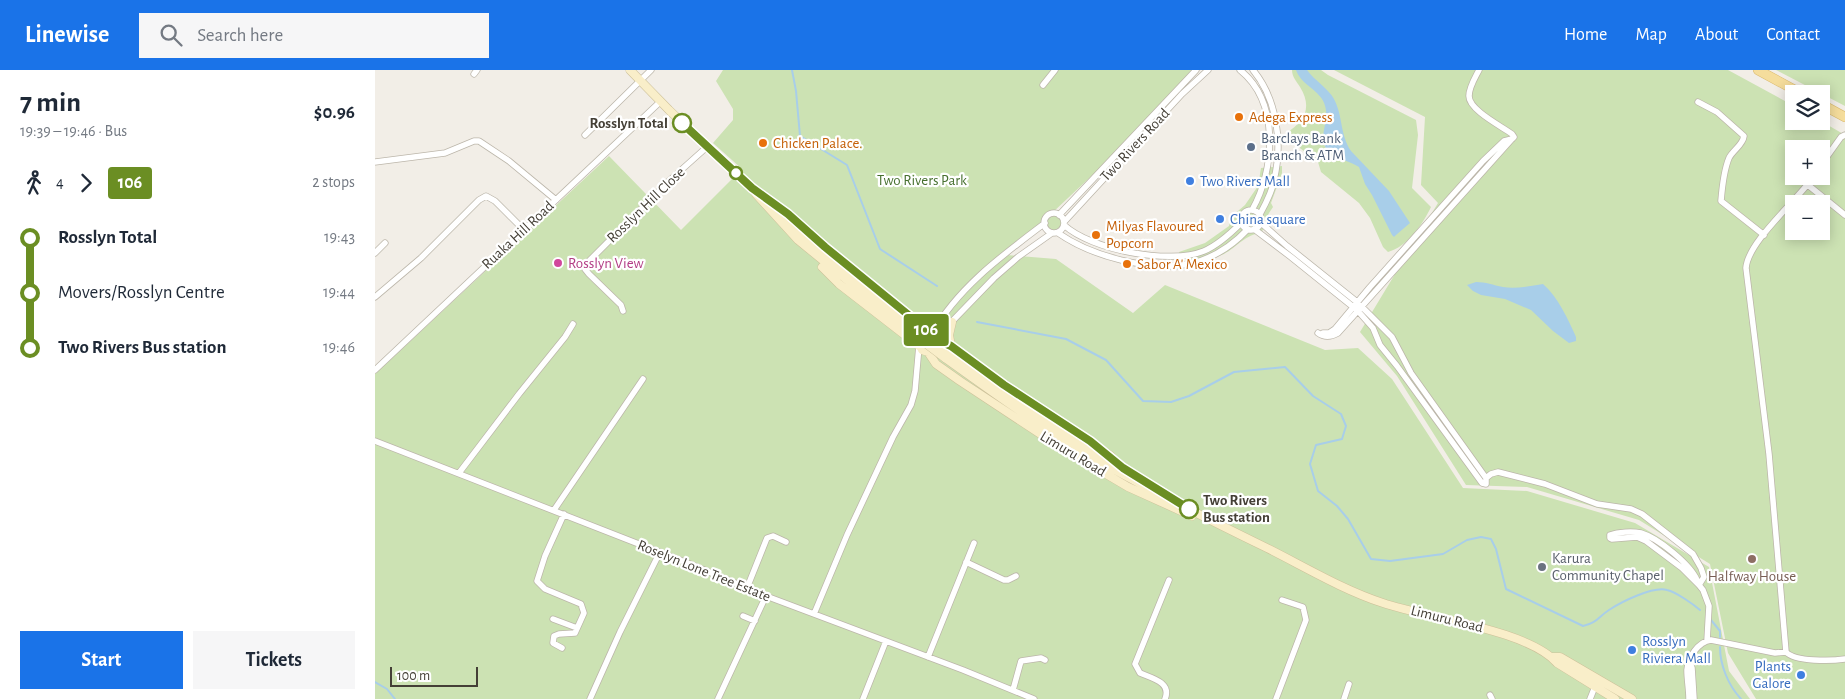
<!DOCTYPE html>
<meta charset="utf-8">
<style>
body{margin:0;font-family:"Alegreya Sans",sans-serif;background:#f6f6f7;color:#1f2937;height:100vh;display:flex;flex-direction:column;font-size:19px;white-space:nowrap}
*{box-sizing:border-box;margin:0}
p{font-size:16px;color:#747a83}
.icon{flex:none;width:28px;height:28px;fill:none;stroke:currentColor;stroke-width:2;stroke-linecap:round;stroke-linejoin:round}
.map{position:relative;flex:1;overflow:hidden}
.details{display:flex;flex-direction:column;background:#fff;width:375px}
.details>*{flex:none}
.badge{padding:0 10px;border-radius:4px;font-size:18px;line-height:32px}
.tools{position:absolute;left:1410px;top:15px;display:grid;gap:10px}
.tools a{display:grid;place-items:center;width:45px;height:45px;border-radius:0px;background:#fff;box-shadow:0 2px 12px #0003;font-size:25px}
.scale{position:absolute;left:15px;bottom:12px;width:88px;box-sizing:border-box;padding-left:5px;border:2px solid #443f36;border-top:0;font-size:14px;line-height:18px;white-space:nowrap;color:#443f36;-webkit-text-stroke:4px #fff;paint-order:stroke}
.map>.badge{position:absolute;translate:-50% -50%;box-shadow:0 0 0 2px #fff}
.legs{display:flex;align-items:center;gap:8px;height:55px;padding:0 20px;font-size:16px}
.legs p{margin-inline-start:auto}
.summary{display:flex;align-items:center;justify-content:space-between;height:85px;padding:0 20px}
h1{font-size:28px;font-weight:700;line-height:38px}
.cta{display:flex;gap:10px;margin-top:auto;padding:10px 20px}
.cta a{flex:1;height:58px;border-radius:0px;background:#1a73e8;color:#fff;font-size:20px;font-weight:700;line-height:58px;text-align:center}
.cta a+a{background:#f6f6f7;color:#1f2937}
ul{padding:0 20px;list-style:none}
li{display:flex;align-items:center;gap:18px;height:55px;font-size:19px}
li i{display:grid;place-items:center;width:8px;height:100%;margin:0 6px;background:currentColor}
li i::after{content:'';width:12px;height:12px;margin:-6px;border:4px solid;border-radius:50%;background:#fff}
li p{margin-inline-start:auto}
li:first-child i{background:linear-gradient(#0000 50%,currentColor 0)}
li:last-child i{background:linear-gradient(currentColor 50%,#0000 0)}
header{display:flex;align-items:center;gap:30px;box-sizing:border-box;height:70px;padding:0 25px;background:#1a73e8;color:#fff}
header strong{font-size:24px}
nav{display:flex;gap:28px;margin-inline-start:auto;font-size:18px}
.search{width:350px;height:45px;background:#f6f6f7;display:flex;align-items:center;gap:12px;box-sizing:border-box;padding:0 18px;border-radius:0px;color:#747a83;font-size:19px}
main{display:flex;flex:1;min-height:0}
.map>svg:first-child{display:block}
.green{fill:#cce2b3;fill-rule:evenodd}
.water{fill:#a8cee9}
.lines{fill:none;stroke-linecap:round;stroke-linejoin:round}
.stream{stroke:#a8cee9;stroke-width:2}
.minor-casing{stroke:#bcb6aa;stroke-width:7}
.secondary-casing{stroke:#cdc19a;stroke-width:9}
.primary-casing{stroke:#d9b96e;stroke-width:10}
.minor{stroke:#fff;stroke-width:5.5}
.secondary{stroke:#f9eec9;stroke-width:8}
.primary{stroke:#f5dd9c;stroke-width:9}
.secondary-bridge-casing{stroke:#cdc19a;stroke-width:9;stroke-linecap:butt}
.secondary-bridge{stroke:#f9eec9;stroke-width:8}
.line-1-casing{stroke:#fff;stroke-width:11}
.line-1{stroke:#6b8e23;stroke-width:8}
.food-dot{fill:#e8710a;stroke:#fff;stroke-width:2}
.stop-1-dot{fill:#fff;stroke:#6b8e23;stroke-width:2.5}
.service-dot{fill:#5c6f8a;stroke:#fff;stroke-width:2}
.shop-dot{fill:#3f7fe0;stroke:#fff;stroke-width:2}
.hotel-dot{fill:#d1479c;stroke:#fff;stroke-width:2}
.education-dot{fill:#8d6e63;stroke:#fff;stroke-width:2}
.worship-dot{fill:#6b7280;stroke:#fff;stroke-width:2}
.labels{text-anchor:middle;dominant-baseline:central;stroke-width:4.5;stroke-linejoin:round;paint-order:stroke}
.food-label{font-size:15px;fill:#c56008;stroke:#fff;text-anchor:start}
.stop-label{font-size:15px;font-weight:bold;fill:#443f36;stroke:#fff;text-anchor:end}
.service-label{font-size:15px;fill:#4e5e75;stroke:#fff;text-anchor:start}
.street-label{font-size:15px;fill:#443f36;stroke:#fff}
.park-label{font-size:15px;fill:#47702f;stroke:#fff}
.shop-label{font-size:15px;fill:#366cbe;stroke:#fff;text-anchor:start}
.hotel-label{font-size:15px;fill:#b23c85;stroke:#fff;text-anchor:start}
.worship-label{font-size:15px;fill:#5b616d;stroke:#fff;text-anchor:start}
.education-label{font-size:15px;fill:#785e54;stroke:#fff}
</style>
<header>
<strong>Linewise</strong>
<div class="search"><svg class="icon" aria-label="search" viewBox="0 0 24 24"><circle cx="10" cy="10" r="6"/><path d="M15 15l6 6"/></svg>Search here</div>
<nav><a>Home</a><a>Map</a><a>About</a><a>Contact</a></nav>
</header>
<main>
<section class="details">
<div class="summary"><div><h1>7 min</h1><p>19:39 – 19:46 · Bus</p></div><b>$0.96</b></div>
<div class="legs"><svg class="icon" aria-label="walk" viewBox="0 0 24 24"><circle cx="13" cy="4" r="2"/><path d="M13 8l-2 6 4 7M11 14l-3 7M7 12l3-4h3l4 4"/></svg>4<svg class="icon" aria-label="forward" viewBox="0 0 24 24"><path d="M9 5l7 7-7 7"/></svg><b class="badge" style="background:#6b8e23;color:#fff">106</b><p>2 stops</p></div>
<ul>
<li><i style="color:#6b8e23"></i><b>Rosslyn Total</b><p>19:43</p></li>
<li><i style="color:#6b8e23"></i><span>Movers/Rosslyn Centre</span><p>19:44</p></li>
<li><i style="color:#6b8e23"></i><b>Two Rivers Bus station</b><p>19:46</p></li>
</ul>
<div class="cta"><a>Start</a><a>Tickets</a></div>
</section>
<div class="map">
<svg width="1470" height="629" viewBox="0 0 1470 629">
<rect width="100%" height="100%" fill="#f2eee7"/>
<path class="green" d="M348 0H821L742 82 676 144 683 145 688 150C688 168 670 166 670 150L632 185 681 189 758 243 790 215 950 280 983 278 1017 309 1088 418 1152 421 1260 453 1334 497 1354 601 1375 629H0V304L234 86 306 160 367 99 338 73 358 50V39L341 11Z
M917 0H946L953 5 1041 50 1043 65 1037 118 1056 137C1048 154 1032 177 1013 182L1008 177 995 148 984 133 946 102 943 92 921 75H911V63C929 52 938 38 925 17 922 12 917 7 917 0Z
M959 0H1353L1419 36V51H1446V48L1449 46 1451 54 1470 65V629H1381L1353 583 1335 494 1264 450 1152 417 1091 415 1022 306 985 262 1063 133 1046 115 1050 47ZM1419 79H1446V106H1419ZM1419 134H1446V161H1419Z
M1401 0H1470V36Z
M907 96V103L896 133 898 137 894 143 892 147 897 154 889 158 886 163C871 164 862 177 849 184 835 190 822 194 808 198L804 182 830 173 854 156 856 147 870 135 883 116 886 98Z"/>
<path class="water" d="M921 0H932C940 11 953 18 959 29 968 46 965 65 976 81L1014 121 1035 153 1021 165 1019 167 1017 165 997 125 990 114 984 97C976 92 964 89 956 83 937 69 960 50 947 29 939 17 926 14 921 0Z
M1101 212C1111 212 1118 215 1128 217 1141 219 1156 216 1168 214 1183 227 1193 249 1201 267V271L1194 273 1178 261 1156 240 1130 229 1106 225 1098 221 1092 215Z"/>
<g class="lines">
<path class="stream" d="M417 0 421 21 425 66 472 95 505 179 562 216
M602 252 691 269 731 290 768 331 796 332 814 326 859 302 910 297 938 326 966 344 971 356 967 369 941 375 935 394 943 421 962 436 973 449 996 489 1015 491 1068 484 1092 470 1106 467 1116 469 1121 479 1131 519 1208 556C1222 553 1223 547 1234 540 1246 532 1278 516 1292 520 1301 522 1318 534 1325 540
M1336 550 1345 561V567
M1345 577C1345 595 1353 615 1366 629
M0 612 12 619 20 629"/>
<g class="minor-casing">
<path id="minor" d="M865 0C905 32 900 100 877 140
M878 0C902 29 908 73 899 110 897 123 890 135 884 146
M1104 0C1100 8 1094 17 1094 26 1094 40 1126 56 1137 64L1139 67 1137 69
M99 4 102 0
M668 15 680 0
M1323 32 1342 42 1369 66C1368 75 1358 80 1354 88 1349 100 1347 119 1346 131L1389 165
M210 65 276 0
M0 92 70 83 99 71H104L134 91 181 130
M1446 95 1466 67 1470 65
M1439 106C1423 130 1373 171 1371 198L1394 384 1411 582C1420 592 1457 591 1470 589
M1433 115 1470 145
M866 150a10 10 0 1 1 20 0a10 10 0 1 1-20 0Z
M669 153a10 10 0 1 1 20 0a10 10 0 1 1-20 0Z
M684 145 821 0
M689 152 807 24 833 0
M689 155C716 180 795 195 829 181 843 175 855 164 866 153
M879 159 916 187 982 240 998 258 1005 275 1022 296 1107 413 1111 414V408L1036 303 1017 267 982 232 912 176 885 152
M683 163C716 186 775 202 814 194 837 189 857 176 873 159
M0 183 10 173
M0 227 46 188 104 130 111 126 120 131 149 160
M248 241 246 235 214 204 210 199V195L295 110 333 76
M943 263C950 268 956 267 963 263L1137 69
M948 263H954L960 259 995 217 1108 91 1129 71 1137 69
M557 264C582 218 629 184 670 153
M561 268 619 208 643 187 677 163
M0 300 286 31
M0 371 315 494 391 526 588 600 659 629
M84 403 144 324 190 267 198 254
M1111 408 1116 404 1123 402 1170 414 1222 434 1256 439 1267 444 1318 484 1326 498 1329 507 1324 515
M179 440 268 309
M1235 465V468L1237 469 1262 467 1271 471 1307 498 1324 515 1328 520 1334 536 1332 571
M1235 465C1243 462 1257 461 1266 463 1283 468 1315 494 1322 510
M591 492 629 510H633L641 506
M372 518 392 468 398 466 411 472
M439 544 472 465 518 367 536 335 540 321 544 276
M368 546 380 551
M178 549 202 558
M187 578 178 573 179 566 184 564 200 563 209 543 206 534 170 519 162 511 170 486 189 444
M553 587 599 473
M1315 593 1317 598 1319 629
M638 620 646 591 666 588 670 590
M1115 625 1117 629
M215 629 245 562 285 482
M343 629 391 526
M488 629 511 571
M790 629C797 612 776 608 765 603L760 594 794 510
M901 629 931 550 928 537 907 530
M969 629 974 614
M1215 629 1223 609
M1314 629C1314 619 1312 610 1312 600 1313 587 1323 572 1336 570L1400 583 1411 582"/>
</g>
<g class="secondary-casing">
<path id="secondary" d="M255 0 294 40 377 119 413 144 450 177 554 263C570 268 563 287 547 280L544 273 546 267 554 263
M381 124 423 170 542 267
M407 147 465 199 545 262
M447 197 464 214 544 276
M547 256 555 254 565 248
M563 270 576 276 629 315 736 386
M576 276 574 265 577 252
M553 282 561 294 585 311 682 375 753 417 817 446
M573 283 615 314 701 371 770 411
M570 288C612 318 654 349 698 376 761 413 826 446 892 478 930 497 968 520 1008 533 1052 548 1154 560 1182 593L1240 629
M1177 587H1185L1257 629"/>
</g>
<g class="primary-casing">
<path id="primary" d="M1383 0 1427 24
M1446 34 1470 47"/>
</g>
<use href="#minor" class="minor"/>
<use href="#secondary" class="secondary"/>
<use href="#primary" class="primary"/>
<g class="secondary-bridge-casing">
<path id="secondary-bridge" d="M545 262 573 283
M542 267 570 288"/>
</g>
<use href="#secondary-bridge" class="secondary-bridge"/>
</g>
<g class="lines">
<g class="line-1-casing">
<path id="line-1" d="M307 53 377 118 413 144 450 177 547 256 554 263 559 265 563 270 576 276 629 315 715 371 748 398 814 439"/>
</g>
<use href="#line-1" class="line-1"/>
</g>
<g class="food-dot">
<circle cx="864" cy="47" r="5"/>
<circle cx="388" cy="73" r="5"/>
<circle cx="721" cy="165" r="5"/>
<circle cx="752" cy="194" r="5"/>
</g>
<g class="stop-1-dot">
<circle cx="307" cy="53" r="9"/>
<circle cx="361" cy="103" r="6"/>
<circle cx="814" cy="439" r="9"/>
</g>
<circle class="service-dot" cx="876" cy="77" r="5"/>
<g class="shop-dot">
<circle cx="815" cy="111" r="5"/>
<circle cx="845" cy="149" r="5"/>
<circle cx="1257" cy="580" r="5"/>
<circle cx="1426" cy="605" r="5"/>
</g>
<circle class="hotel-dot" cx="183" cy="193" r="5"/>
<circle class="education-dot" cx="1377" cy="489" r="5"/>
<circle class="worship-dot" cx="1167" cy="497" r="5"/>
<g class="labels">
<g class="food-label">
<text x="874" y="47">Adega Express</text>
<text x="398" y="73">Chicken Palace.</text>
<text x="731" y="156">Milyas Flavoured<tspan x="731" dy="17">Popcorn</tspan></text>
<text x="762" y="194">Sabor A' Mexico</text>
</g>
<g class="stop-label">
<text x="293" y="53">Rosslyn Total</text>
<text x="828" y="430" text-anchor="start">Two Rivers<tspan x="828" dy="17">Bus station</tspan></text>
</g>
<g class="service-label">
<text x="886" y="68">Barclays Bank<tspan x="886" dy="17">Branch &amp; ATM</tspan></text>
</g>
<g class="street-label">
<text transform="translate(760 75) rotate(-47)">Two Rivers Road</text>
<text transform="translate(271 135) rotate(-44)">Rosslyn Hill Close</text>
<text transform="translate(143 165) rotate(-43)">Ruaka Hill Road</text>
<text transform="translate(698 384) rotate(31)">Limuru Road</text>
<text transform="translate(329 501) rotate(22)">Roselyn Lone Tree Estate</text>
<text transform="translate(1072 549) rotate(14)">Limuru Road</text>
</g>
<g class="park-label">
<text x="547" y="110">Two Rivers Park</text>
</g>
<g class="shop-label">
<text x="825" y="111">Two Rivers Mall</text>
<text x="855" y="149">China square</text>
<text x="1267" y="571">Rosslyn<tspan x="1267" dy="17">Riviera Mall</tspan></text>
<text x="1416" y="596" text-anchor="end">Plants<tspan x="1416" dy="17">Galore</tspan></text>
</g>
<g class="hotel-label">
<text x="193" y="193">Rosslyn View</text>
</g>
<g class="worship-label">
<text x="1177" y="488">Karura<tspan x="1177" dy="17">Community Chapel</tspan></text>
</g>
<g class="education-label">
<text x="1377" y="506">Halfway House</text>
</g>
</g>
</svg>
<div class="tools">
<a><svg class="icon" aria-label="layers" viewBox="0 0 24 24"><path d="M12 4l9 5-9 5-9-5zM3 14l9 5 9-5"/></svg></a>
<a>+</a>
<a>−</a>
</div>
<div class="scale">100 m</div>
<b class="badge" style="left:551px;top:260px;background:#6b8e23;color:#fff">106</b>
</div>
</main>
